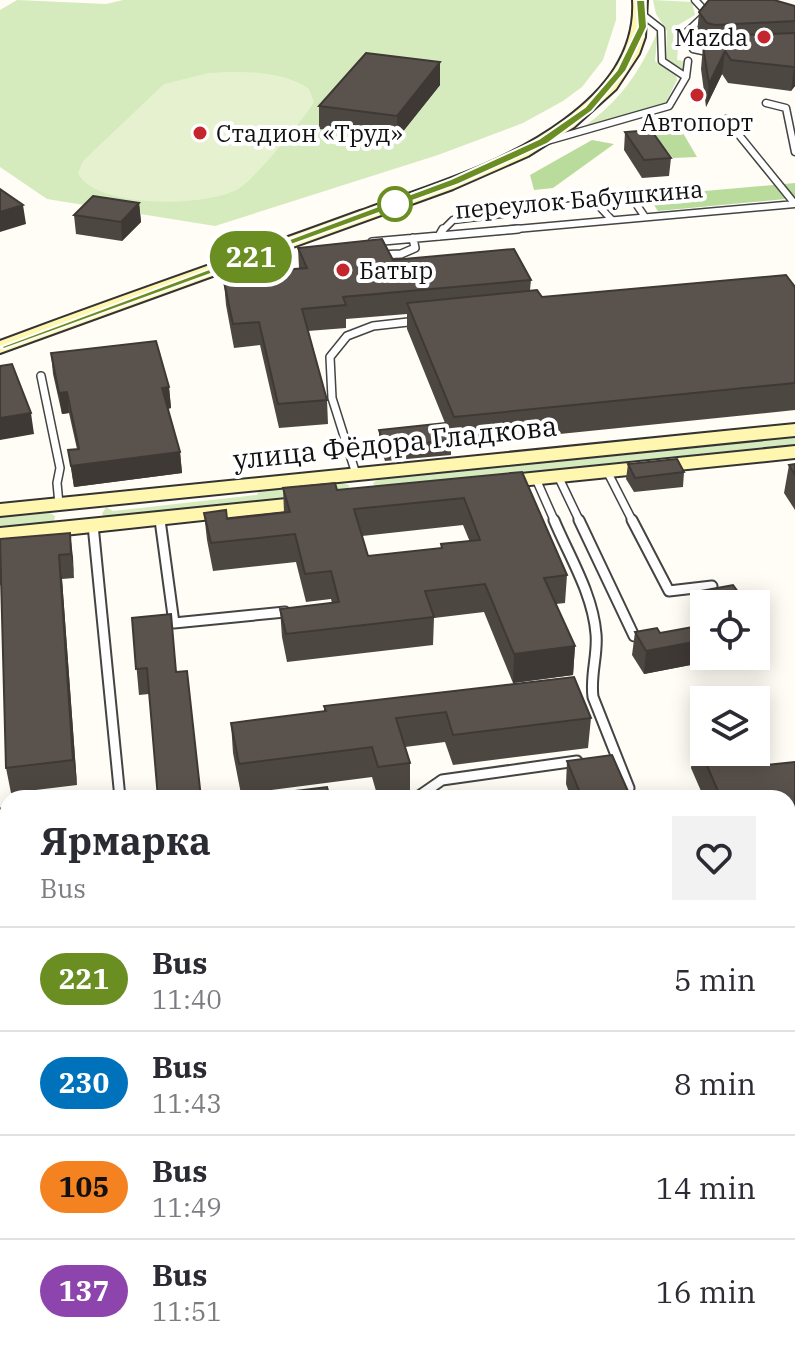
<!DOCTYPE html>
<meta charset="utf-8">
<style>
body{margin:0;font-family:"IBM Plex Serif",serif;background:#f2f2f3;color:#2b2b33;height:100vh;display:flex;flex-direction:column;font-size:30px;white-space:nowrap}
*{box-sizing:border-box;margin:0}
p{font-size:26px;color:#7c7c81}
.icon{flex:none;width:44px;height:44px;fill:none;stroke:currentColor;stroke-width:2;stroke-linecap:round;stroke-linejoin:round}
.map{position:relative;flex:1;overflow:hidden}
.side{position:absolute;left:0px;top:790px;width:796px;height:568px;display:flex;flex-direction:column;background:#fff;border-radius:24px 24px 0 0;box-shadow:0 4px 20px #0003}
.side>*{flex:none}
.badge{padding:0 16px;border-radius:26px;font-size:28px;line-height:52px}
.buttons{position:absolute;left:690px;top:590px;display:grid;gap:16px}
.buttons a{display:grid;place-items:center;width:80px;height:80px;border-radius:0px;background:#fff;box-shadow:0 4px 20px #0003;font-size:40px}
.map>.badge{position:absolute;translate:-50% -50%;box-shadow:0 0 0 4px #fff}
.round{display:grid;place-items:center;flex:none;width:84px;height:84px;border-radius:0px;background:#f2f2f3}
.headline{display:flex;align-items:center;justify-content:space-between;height:136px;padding:0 40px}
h1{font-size:38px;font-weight:700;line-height:60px}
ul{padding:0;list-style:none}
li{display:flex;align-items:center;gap:24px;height:104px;padding:0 40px;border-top:2px solid #e1e1e2}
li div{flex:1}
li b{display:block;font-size:30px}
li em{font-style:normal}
li .badge{min-width:88px;font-weight:700;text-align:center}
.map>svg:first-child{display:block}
.green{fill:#d5ebbd}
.forest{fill:#b9dc9c}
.pitch{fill:#e6f2cf}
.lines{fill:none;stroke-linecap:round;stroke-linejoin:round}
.service-far3-casing{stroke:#444;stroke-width:9}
.service-far2-casing{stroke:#444;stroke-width:10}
.service-far1-casing{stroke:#444;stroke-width:13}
.service-casing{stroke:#444;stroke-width:16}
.secondary-casing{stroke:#333;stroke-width:4}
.service-far3{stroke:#fff;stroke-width:6}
.service-far2{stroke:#fff;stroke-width:7}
.service-far1{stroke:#fff;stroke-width:9}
.service{stroke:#fff;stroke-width:12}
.secondary{fill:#fff6b0;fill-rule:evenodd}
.wall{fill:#4d4742;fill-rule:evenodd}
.shaded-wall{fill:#3f3936}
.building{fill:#5a524d;stroke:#3f3936;stroke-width:2;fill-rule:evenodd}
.line{fill:#6b8e23;stroke:#fff;stroke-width:2}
.poi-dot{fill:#c4262e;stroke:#fff;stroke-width:3}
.stop-dot{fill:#fff;stroke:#6b8e23;stroke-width:4}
.labels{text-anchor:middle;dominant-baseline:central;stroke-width:8;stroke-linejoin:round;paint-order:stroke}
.far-poi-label{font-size:24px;fill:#111;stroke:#fff;text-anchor:start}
.far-street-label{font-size:24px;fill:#111;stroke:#fff}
.street-label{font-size:28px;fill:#111;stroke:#fff}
</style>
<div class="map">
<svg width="795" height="1358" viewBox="0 0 795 1358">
<rect width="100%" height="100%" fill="#fffdf5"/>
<path class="green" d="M17 0 106 4 123 0H616V20L603 60 582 87 563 101 523 123 438 155 215 226 47 199 0 167V10Z
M653 0 692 2 695 15 678 25 683 36 679 38 677 60 683 61 684 70 666 60 667 31 656 14Z
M658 31 655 61 676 76 677 80 665 104 581 129C620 101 638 75 658 31Z
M795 435V449L376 489 373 483 384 476Z
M335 481 349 485 348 494 106 519 102 514 106 507 113 511 257 495 260 488Z
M50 513 55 516 53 525 0 532V517Z"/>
<path class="forest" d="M676 121 697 157 673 158 649 128Z
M592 140 614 144 553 188 534 190 530 175Z
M795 183V198L658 211 648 196Z"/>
<path class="pitch" d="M209 73C241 71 283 70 309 89L314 102C303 120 258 175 241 187 212 208 94 209 78 173L83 161 164 84Z"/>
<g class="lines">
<g class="service-far3-casing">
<path id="service-far3" d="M695 0 707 13
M643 15 661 29 662 61 686 77
M705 15 687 32 693 49 712 53
M766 103 786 108 795 152
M726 119 795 204
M547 141 669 106 686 77 688 61
M628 192 645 217
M442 231 453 220 590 203 597 204 612 220
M495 231 795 204"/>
</g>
<g class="service-far2-casing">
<path id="service-far2" d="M439 236 443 229
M372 242 518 229
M378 255 401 254 415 248 413 238
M41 376 60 468 57 483 59 504
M607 471 633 522
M356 474 332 398 330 357 347 336 373 326 417 321
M558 476 580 522
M536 479 555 522
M160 518 161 522"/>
</g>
<g class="service-far1-casing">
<path id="service-far1" d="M160 520 174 623 285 612
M554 520C569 556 593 594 596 634 598 655 590 675 593 697L629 788
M579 520 634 636
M632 520 669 591 712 586
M93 525 120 798
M416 798 442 780 577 761
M0 814H8
M788 859 795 858"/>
</g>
<g class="service-casing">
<path id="service" d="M0 954 8 953
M485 1350 490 1358"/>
</g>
<g class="secondary-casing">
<path id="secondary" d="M633 0H647L645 37 639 54 616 89 574 127 528 156 453 189 0 353V341C119 296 240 255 360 211 430 185 503 165 564 120 605 90 636 52 633 0Z
M795 424V436L0 516V504Z
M795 446V458L492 489 482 483 492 477Z
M316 496 327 502 324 507 0 542V528Z"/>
</g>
<use href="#service-far3" class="service-far3"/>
<use href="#service-far2" class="service-far2"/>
<use href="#service-far1" class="service-far1"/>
<use href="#service" class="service"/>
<use href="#secondary" class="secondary"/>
</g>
<path class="wall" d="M795 6V86L791 91 728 83 722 74 706 107 701 69 703 46 704 45 697 34 699 12Z
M440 62V85L397 139 319 129V106Z
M625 132 671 158 669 176 642 178 624 150Z
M139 203 141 222 122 241 76 234 74 215Z
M298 248 531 280 530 290 542 297 795 287V410L453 445 451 440V455L385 461 379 444V430L445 423 407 329V314L346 319V328L308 331 327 400 328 424 279 428 260 345 234 348 226 305 224 282 242 281V273L299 268Z
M51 353 169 387 171 408 168 409 180 452 182 473 74 487 68 450 77 449 69 413 62 414 53 374Z
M628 464 684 472 683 487 634 492 626 479Z
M795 464V510L784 493 789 465Z
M522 472 567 575 565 603 556 604 575 646 573 675 513 683 484 612 434 618 433 645 287 662 282 637 280 609 332 603 331 599 306 602 296 562 213 571 207 540 204 513 227 519 284 512 283 488 337 490ZM463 525 470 542 441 544V548L368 556 362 536Z
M70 533 74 578 62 579 77 785 11 793 6 768 1 585H0V539Z
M701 591 747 604H704V621L698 613Z
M132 618 176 672 149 694 139 695Z
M635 632 660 633 704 656H737L644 674 632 655Z
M324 706 591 718 588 748 453 765 445 742 405 747 410 763V793L378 798 372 777 241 794 233 753 231 723 324 712Z
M695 738 766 765 795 762V833L788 834V798H704L691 768Z
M567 761 631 798H571L566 784Z
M577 1350H788L795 1358H580Z"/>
<path class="shaded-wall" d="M725 51 722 74 706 107 709 84Z
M440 62V85L397 139V116Z
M795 66V86L791 91 794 67Z
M139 203 141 222 122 241 121 222Z
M23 205 26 224 0 232V212Z
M169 387 171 408 164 409 162 388Z
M67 392 69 413 62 414 59 393Z
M31 413 34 434 0 440V418Z
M180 452 182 473 74 487 71 466Z
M70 533 73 557 74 578 71 554Z
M59 555 62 579 77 785 73 760Z
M765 629 762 651 756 652V630Z
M704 640V656H737L644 674 646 651Z
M575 646 573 675 513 683 514 654Z"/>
<path class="building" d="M709 0H774L795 6V21L715 25 707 23 699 12Z
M795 33V66L794 67 731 60 725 51 709 84 703 46H722L715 36Z
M366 53 440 62 397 116 319 106Z
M651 130 671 158 644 160 625 132Z
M0 189 23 205 0 212Z
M93 196 139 203 121 222 74 215Z
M382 239 393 260 514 249 531 280 343 297 346 305 302 309 327 400 278 404 259 322 233 324 224 282 243 281 242 273 307 268 298 248Z
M786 275 795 287V383L454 417 407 303 537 290 542 297Z
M156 341 169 387 162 388 180 452 71 466 68 450 79 449 67 392 59 393 51 353Z
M12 364 31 413 0 418V366Z
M445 423 451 440 385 447 379 430Z
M677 459 684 472 635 478 628 464Z
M795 464V475L789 465Z
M522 472 567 575 544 578 575 646 514 654 485 584 425 591 434 617 286 634 280 609 339 602 331 571 305 574 295 534 211 543 204 513 226 510 227 519 290 512 283 488 335 483 337 490ZM464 498 480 540 441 544 442 548 368 556 354 509Z
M70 533 71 554 59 555 73 760 6 768 0 539Z
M733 585 747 604H710L701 591Z
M171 614 176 672 187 671 201 798H158L147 668 136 669 132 618Z
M756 616 765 629 756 630Z
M704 625V640L646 651 635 632 657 628 660 633Z
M574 677 591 718 453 735 446 712 396 718 410 763 378 767 372 747 239 764 231 723 326 711 324 706Z
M704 736V752H756V745L766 765 795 762V804L788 805V798H721L695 738Z
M612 755 631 798H582L567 761Z
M327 787 330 798H238Z
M795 882V1358H589L587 1350H788V883Z
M210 1350H416L417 1358H211Z"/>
<path class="line" d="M636 0H645L647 27 626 71 592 111 547 144 459 184 4 349 0 347 451 179 539 139 585 107 617 70 638 27Z"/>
<g class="poi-dot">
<circle cx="764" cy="37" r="8"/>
<circle cx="697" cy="95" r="8"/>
<circle cx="200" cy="133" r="8"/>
<circle cx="343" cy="270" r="8"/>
</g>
<circle class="stop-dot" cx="395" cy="204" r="16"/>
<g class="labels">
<g class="far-poi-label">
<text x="748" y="37" text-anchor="end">Mazda</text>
<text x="697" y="122" text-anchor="middle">Автопорт</text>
<text x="216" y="133">Стадион «Труд»</text>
<text x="359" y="270">Батыр</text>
</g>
<g class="far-street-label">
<text transform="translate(579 199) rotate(-5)">переулок Бабушкина</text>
</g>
<g class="street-label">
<text transform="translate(395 442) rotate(-6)">улица Фёдора Гладкова</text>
</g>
</g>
</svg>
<div class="buttons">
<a><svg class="icon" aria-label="locate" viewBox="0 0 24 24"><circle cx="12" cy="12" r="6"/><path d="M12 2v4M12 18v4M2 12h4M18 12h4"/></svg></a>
<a><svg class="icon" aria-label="layers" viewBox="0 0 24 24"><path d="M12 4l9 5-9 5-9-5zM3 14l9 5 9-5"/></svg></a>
</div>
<b class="badge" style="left:251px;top:257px;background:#6b8e23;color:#fff">221</b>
<section class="side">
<div class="headline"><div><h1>Ярмарка</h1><p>Bus</p></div><a class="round"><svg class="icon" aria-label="heart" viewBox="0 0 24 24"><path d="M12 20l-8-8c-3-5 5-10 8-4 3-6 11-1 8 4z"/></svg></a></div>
<ul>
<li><span class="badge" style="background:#6b8e23;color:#fff">221</span><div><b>Bus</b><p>11:40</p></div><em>5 min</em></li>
<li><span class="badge" style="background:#0072bc;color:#fff">230</span><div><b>Bus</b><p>11:43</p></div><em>8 min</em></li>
<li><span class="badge" style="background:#f58220;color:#111">105</span><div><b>Bus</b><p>11:49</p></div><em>14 min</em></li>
<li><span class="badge" style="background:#8e44ad;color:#fff">137</span><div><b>Bus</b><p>11:51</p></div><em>16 min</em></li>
</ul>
</section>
</div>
